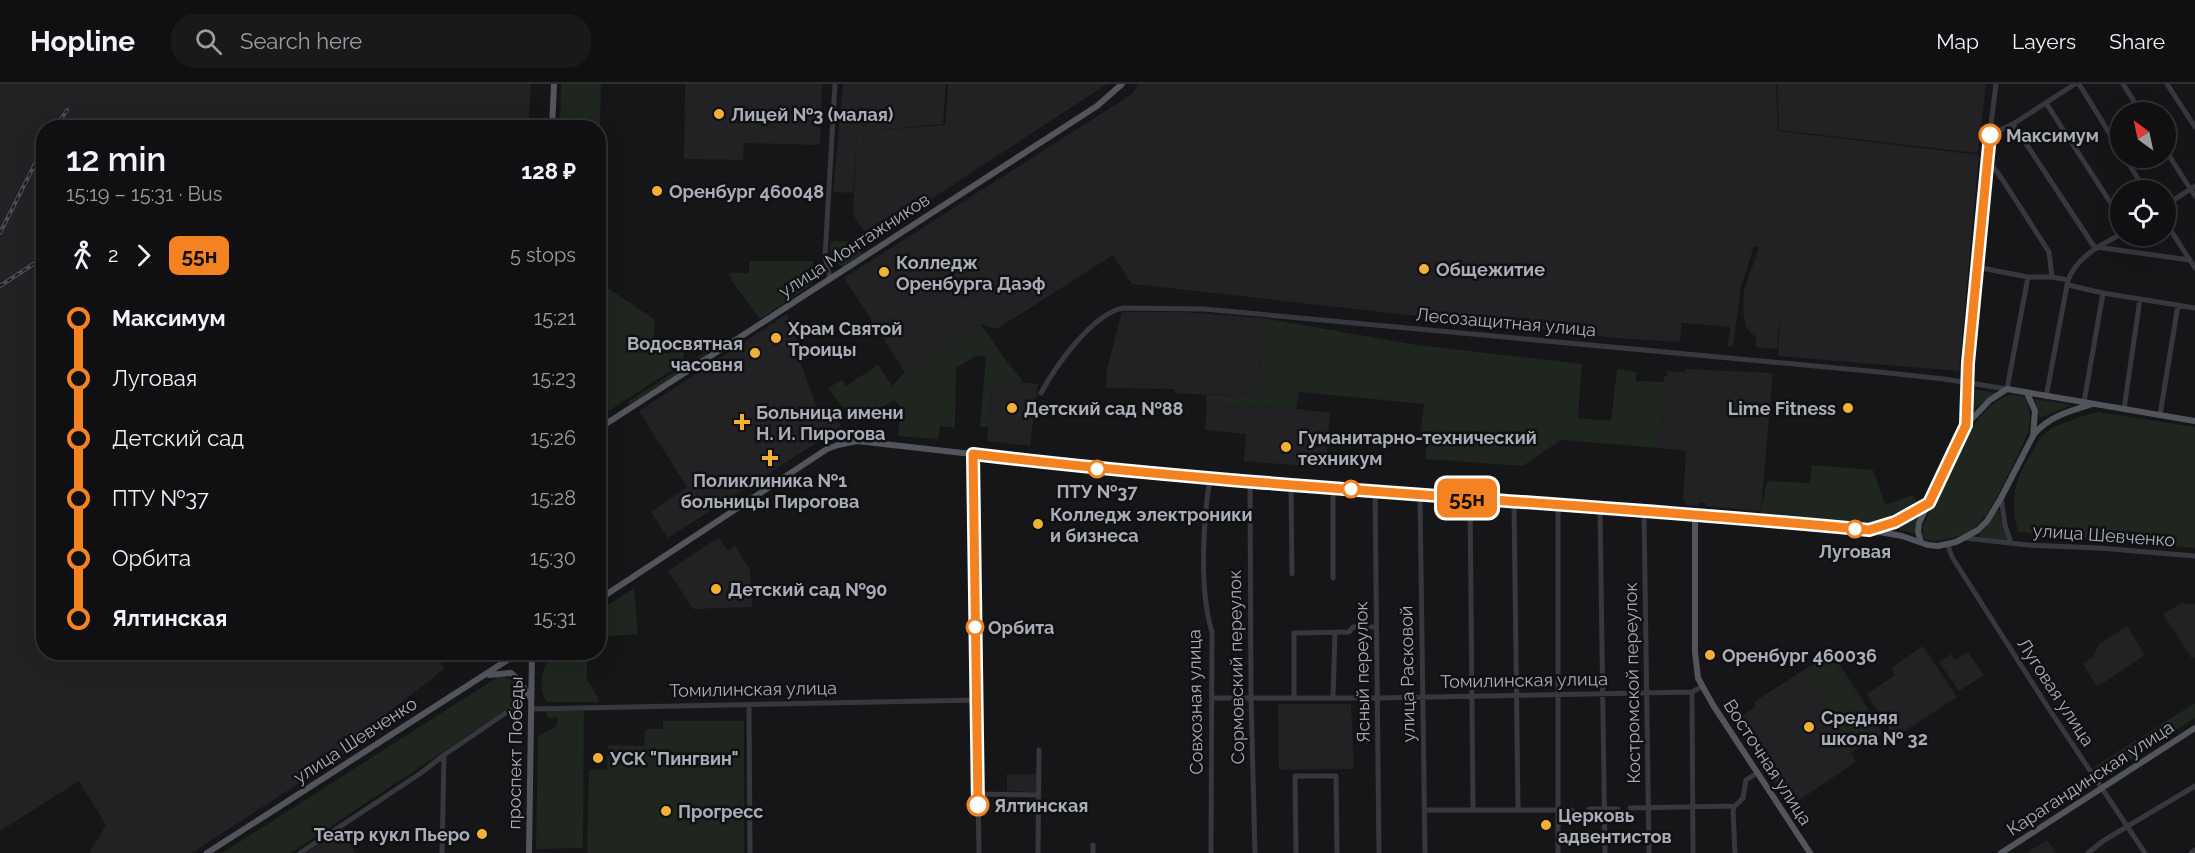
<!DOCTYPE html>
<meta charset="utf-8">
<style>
body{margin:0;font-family:Raleway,sans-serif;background:#19191b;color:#f1f3f6;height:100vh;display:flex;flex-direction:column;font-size:22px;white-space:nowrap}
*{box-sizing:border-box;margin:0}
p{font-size:20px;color:#9c9d9f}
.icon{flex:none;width:33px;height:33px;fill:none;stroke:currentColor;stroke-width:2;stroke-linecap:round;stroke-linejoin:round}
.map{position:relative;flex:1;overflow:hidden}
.sheet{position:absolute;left:36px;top:36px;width:570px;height:540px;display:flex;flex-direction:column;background:#101012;border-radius:24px;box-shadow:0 6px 24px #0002,0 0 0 2px #303032}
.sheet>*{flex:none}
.badge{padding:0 12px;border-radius:9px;font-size:21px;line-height:39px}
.needle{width:39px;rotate:327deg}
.fabs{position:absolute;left:2110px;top:18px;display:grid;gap:12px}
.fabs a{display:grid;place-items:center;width:66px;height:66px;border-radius:50%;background:#101012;box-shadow:0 6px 24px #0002,0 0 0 2px #303032;font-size:30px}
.map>.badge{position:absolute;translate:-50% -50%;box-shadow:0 0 0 3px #fff}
.legs{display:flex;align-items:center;gap:9px;height:66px;padding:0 30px;font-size:20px}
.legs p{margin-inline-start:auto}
.overview{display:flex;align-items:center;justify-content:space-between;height:102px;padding:0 30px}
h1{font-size:33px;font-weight:600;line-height:45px}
ul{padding:0 30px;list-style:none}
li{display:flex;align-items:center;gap:21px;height:60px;font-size:22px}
li i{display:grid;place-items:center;width:9px;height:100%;margin:0 8px;background:currentColor}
li i::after{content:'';width:15px;height:15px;margin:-8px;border:4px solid;border-radius:50%;background:#101012}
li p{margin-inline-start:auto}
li:first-child i{background:linear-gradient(#0000 50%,currentColor 0)}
li:last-child i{background:linear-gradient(currentColor 50%,#0000 0)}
header{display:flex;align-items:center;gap:36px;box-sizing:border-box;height:84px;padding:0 30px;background:#101012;border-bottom:2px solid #303032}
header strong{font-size:28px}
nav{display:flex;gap:33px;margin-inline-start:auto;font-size:21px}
.search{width:420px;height:54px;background:#19191b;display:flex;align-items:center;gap:15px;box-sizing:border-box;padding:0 21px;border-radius:24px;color:#9c9d9f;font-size:22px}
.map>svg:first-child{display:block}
.built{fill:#222225}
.green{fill:#1e261f}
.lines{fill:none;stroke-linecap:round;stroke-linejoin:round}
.minor{stroke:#37383d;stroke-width:5}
.major{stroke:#53555c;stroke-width:6}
.rail-casing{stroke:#4a4c52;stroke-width:4}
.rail{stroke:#111113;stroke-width:1.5;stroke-dasharray:4.5;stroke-linecap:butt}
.line-1-casing{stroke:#fff;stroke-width:14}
.line-1{stroke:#f58220;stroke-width:9}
.poi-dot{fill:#f2b134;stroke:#111113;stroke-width:2}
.stop-1-dot{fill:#fff;stroke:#f58220;stroke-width:3}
.labels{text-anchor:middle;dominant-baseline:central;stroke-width:5;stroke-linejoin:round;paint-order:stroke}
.poi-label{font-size:18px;font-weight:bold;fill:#a8adb8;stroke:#111113;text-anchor:start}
.stop-label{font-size:18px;font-weight:bold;fill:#a8adb8;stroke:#111113;text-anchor:start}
.street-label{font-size:18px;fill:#a8adb8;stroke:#111113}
</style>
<header>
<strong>Hopline</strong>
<div class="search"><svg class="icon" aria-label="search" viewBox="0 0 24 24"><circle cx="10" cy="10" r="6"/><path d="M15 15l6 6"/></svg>Search here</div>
<nav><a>Map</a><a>Layers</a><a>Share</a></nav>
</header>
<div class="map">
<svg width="2195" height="769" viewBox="0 0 2195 769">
<rect width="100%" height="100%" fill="#161618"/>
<path class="built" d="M0 0H531L528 43 44 44V568H438L437 573 445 584 342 665 344 670 192 769H89L106 741 79 697 0 747Z
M685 0H822L820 61 744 59 743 76 684 75Z
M843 0H946L943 40 864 47 945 41 948 0H1107L870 155 853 131 857 47 853 109 833 108Z
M1138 0H1776L1778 47 1979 71 1959 287 1778 272 1780 232 1777 265 1756 263V254L1746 243 1743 226 1744 206 1759 164 1754 162 1741 203 1733 262H1728L1730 243 1682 239 1680 258 1616 254 1132 200 1113 171 997 245 981 240 905 288 844 194 1132 10Z
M1777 0H1986L1978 69 1779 46Z
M1122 228H1183L1263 234 1260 293 1254 312 1188 310 1175 309 1174 305 1106 304 1107 285Z
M787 230 797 256 794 259 795 264 820 332 832 326 841 343 668 454 651 428 687 403 639 327Z
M1686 285 1773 289 1761 427 1706 422V419L1699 418 1698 422 1687 421 1683 416 1686 367 1658 364 1664 292H1667V287L1685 288Z
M1017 298 1038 300 1030 362 987 357 991 301 1016 304Z
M1207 320 1256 323 1259 320 1330 329 1326 384 1244 377 1246 350 1205 346Z
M598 416 606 429 604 453 599 455Z
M719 453 728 467 735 462 750 486 752 523 693 525 668 487Z
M2181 519 2195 520V573L2192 575 2163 530Z
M2127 542 2145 571 2097 603 2083 580 2093 572 2099 560Z
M1923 562 1957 613 1900 650 1891 648 1867 610 1895 591 1891 584Z
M1832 568 1883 649 1851 669 1856 678 1790 722 1735 637 1756 622 1754 618Z
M1968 568 1984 591 1959 607 1939 578 1951 570 1955 576Z
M1278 620H1351L1354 685 1279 686Z
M1007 690H1037L1036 708 1007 707Z
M341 746 356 769H306Z
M2047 756 2056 769H2027Z"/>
<path class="green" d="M561 0H601L599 75 598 44 560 43Z
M835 157 858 158 861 164 862 170 843 183C832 178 830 171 830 159Z
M749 177H813L812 200 760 235 732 197 730 189H749Z
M599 198 655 236 653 269 684 268 683 279 599 333Z
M1263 234 1417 261 1582 280 1578 334 1611 337 1617 285 1637 288 1636 297 1664 298 1658 364 1561 356 1523 382 1425 375 1428 353 1420 352 1424 320 1299 308 1296 325 1259 320 1256 323 1207 320 1206 311 1254 312 1260 293Z
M981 240 1007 278 1023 297V298H1017L1016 305 991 302 988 343H980L986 273 976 272 956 284 955 344 940 342 938 355 898 352 901 323 894 316 858 337 853 330 841 321 828 304 842 296 846 302 878 281 892 302 905 288Z
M707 267V271L630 320 628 318Z
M1972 305 1996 309 1972 327Z
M2013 310 2025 313C2031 325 2031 336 2028 349 2018 370 1992 431 1975 443 1964 452 1940 459 1926 456L1922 451 1923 442C1941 403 1968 322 2013 310Z
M2035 315 2072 321 2040 334Z
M2097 328 2195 343V464L2018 448C2010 416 2014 396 2032 368 2035 363 2038 357 2042 352 2054 340 2081 333 2097 328Z
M1812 381 1873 386 1885 421 1912 411 1917 417 1883 436 1863 440 1760 432 1767 397 1810 399Z
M1998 424 2007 456 1978 453Z
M1918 432 1914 450 1894 444Z
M634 504 638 550 599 553V527Z
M543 569H587V595L598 614V618H547C539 609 541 589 546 580L543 575Z
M1830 579 1838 584 1872 638C1871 650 1866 654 1856 658L1846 654 1812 601 1810 592 1818 583Z
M498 593C516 593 517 599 523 614L291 769H222Z
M2195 619V634L2148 664 2141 653Z
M547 627H584L583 764 536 765 538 652 557 642 558 634 547 633Z
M663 637H744V769H587L589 685 607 686 608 661 644 662 645 645H663Z
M2136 656 2143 668 2100 695 2093 684Z"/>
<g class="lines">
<path class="minor" d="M2079 0 2121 68
M2123 0 2141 28
M2167 0 2195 43
M2046 19 2121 135
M2013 40 2093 161 2096 163 2190 176
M1990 51 2013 40 2075 0
M2166 67 2195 112
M1987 74 2002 95 2049 168 2052 193
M2125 74 2145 106
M2166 121 2195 102
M2166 139 2195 184
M1976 183 2028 193H2052L2068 196
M830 194 825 173 835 0
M2068 201 2103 209 2195 224
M1041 309C1055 283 1092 230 1123 224L1204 225 1879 288 1944 295 2007 305 2028 193
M2046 313 2068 196C2078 172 2099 162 2121 150
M2084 318 2103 209
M2124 325 2140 215
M2160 331 2178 221
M1966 341C1966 227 1982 113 1996 0
M973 370 979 769
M1210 394C1203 438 1199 506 1212 548L1211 769
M1250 397 1251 614 1255 769
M1291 401 1292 490
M1333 404V494
M1375 407 1379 769
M1420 411 1425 769
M1470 414 1473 725
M2001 414 2005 441 2011 459
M1514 418 1518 725
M1558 421V769
M1600 425 1605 769
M1644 428 1649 769
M1965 454 2028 461 2099 464 2195 472
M1948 461 1952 473 2047 622 2145 769
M1333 613 1335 548
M1213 614H1378L1692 608
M1294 614V549L1349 548 1353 543H1375
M749 621 750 769
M531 625 977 616
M978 710 1039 711
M1630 724 1735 722
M1589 725H1618
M1425 726H1572
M1093 761V769
M300 769 421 689 444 671 513 624
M442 769 444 671
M1038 769 1039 666
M1296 769 1295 692H1336L1337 769
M1693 769 1692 608 1701 603
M1735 769 1733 726 1735 722 1743 714 1746 696 1757 689
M2088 769 2103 757 2195 702
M2191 769 2195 766"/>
<path class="major" d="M552 44 554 0
M598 345 1097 22 1122 0
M2034 350C2050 332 2070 327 2093 320
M1695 432V568L1698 594 1713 621 1810 769
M1872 445 1895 438 1928 420
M1921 458 1918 448 1919 439 1966 341 1990 316 2007 305 2195 337
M598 516 827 365 838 361 857 357 1103 385 1869 446 1902 452 1928 461 1938 462 1956 458 1978 446 1987 437 2001 414 2033 352 2035 327 2027 309
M489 591 511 589 518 595 529 612
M207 769 520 568
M529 769 532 568
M2001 769 2195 644"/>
<g class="rail-casing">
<path id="rail" d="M55 44 67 26
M0 149 44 62
M0 202 38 177"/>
</g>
<use href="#rail" class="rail"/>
</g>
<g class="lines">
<g class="line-1-casing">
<path id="line-1" d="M978 721 973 370C1270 406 1570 417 1869 446L1895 438 1929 419 1966 341 1968 279 1990 51"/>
</g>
<use href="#line-1" class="line-1"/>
</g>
<g class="poi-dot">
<circle cx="719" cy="30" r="6"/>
<circle cx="657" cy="107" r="6"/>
<circle cx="1424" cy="185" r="6"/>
<circle cx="884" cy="188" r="6"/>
<circle cx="776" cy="254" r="6"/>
<circle cx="755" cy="269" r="6"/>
<circle cx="1012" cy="324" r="6"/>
<circle cx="1848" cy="324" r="6"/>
<path d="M739 329h6v6h6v6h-6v6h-6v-6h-6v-6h6z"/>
<circle cx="1286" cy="363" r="6"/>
<path d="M767 365h6v6h6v6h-6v6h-6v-6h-6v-6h6z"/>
<circle cx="1038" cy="440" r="6"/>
<circle cx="716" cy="505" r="6"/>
<circle cx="1710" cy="571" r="6"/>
<circle cx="1809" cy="643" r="6"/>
<circle cx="598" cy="674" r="6"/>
<circle cx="666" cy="727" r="6"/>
<circle cx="1546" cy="741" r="6"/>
<circle cx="482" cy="750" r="6"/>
</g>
<g class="stop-1-dot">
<circle cx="1990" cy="51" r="10"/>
<circle cx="1097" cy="385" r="8"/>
<circle cx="1351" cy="405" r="8"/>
<circle cx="1855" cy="445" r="8"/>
<circle cx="975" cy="543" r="8"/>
<circle cx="978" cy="721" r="10"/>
</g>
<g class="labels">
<g class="poi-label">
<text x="731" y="30">Лицей №3 (малая)</text>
<text x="669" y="107">Оренбург 460048</text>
<text x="896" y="178">Колледж<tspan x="896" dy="21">Оренбурга Даэф</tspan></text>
<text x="1436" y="185">Общежитие</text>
<text x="788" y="244">Храм Святой<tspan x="788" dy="21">Троицы</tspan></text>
<text x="743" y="259" text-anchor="end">Водосвятная<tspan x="743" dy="21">часовня</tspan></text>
<text x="1024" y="324">Детский сад №88</text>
<text x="1836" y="324" text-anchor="end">Lime Fitness</text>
<text x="756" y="328">Больница имени<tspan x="756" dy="21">Н. И. Пирогова</tspan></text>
<text x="1298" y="353">Гуманитарно-технический<tspan x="1298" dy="21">техникум</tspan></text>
<text x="770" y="396" text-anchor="middle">Поликлиника №1<tspan x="770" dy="21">больницы Пирогова</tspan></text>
<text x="1050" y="430">Колледж электроники<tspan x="1050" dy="21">и бизнеса</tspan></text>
<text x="728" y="505">Детский сад №90</text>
<text x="1722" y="571">Оренбург 460036</text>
<text x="1821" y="633">Средняя<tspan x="1821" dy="21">школа № 32</tspan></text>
<text x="610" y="674">УСК "Пингвин"</text>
<text x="678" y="727">Прогресс</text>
<text x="1558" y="731">Церковь<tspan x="1558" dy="21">адвентистов</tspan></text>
<text x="470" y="750" text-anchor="end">Театр кукл Пьеро</text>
</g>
<g class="stop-label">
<text x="2006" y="51">Максимум</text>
<text x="1097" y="407" text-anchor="middle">ПТУ №37</text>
<text x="1855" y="467" text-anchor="middle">Луговая</text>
<text x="988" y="543">Орбита</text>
<text x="994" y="721">Ялтинская</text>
</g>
<g class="street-label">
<text transform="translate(854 161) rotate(-33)">улица Монтажников</text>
<text transform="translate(1506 238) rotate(5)">Лесозащитная улица</text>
<text transform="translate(2104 451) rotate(4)">улица Шевченко</text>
<text transform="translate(1236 583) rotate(-91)">Сормовский переулок</text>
<text transform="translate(1362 588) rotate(-91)">Ясный переулок</text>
<text transform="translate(1407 590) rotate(-91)">улица Расковой</text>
<text transform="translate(1524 596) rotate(-1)">Томилинская улица</text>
<text transform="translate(1632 599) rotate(-91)">Костромской переулок</text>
<text transform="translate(753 605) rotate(-1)">Томилинская улица</text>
<text transform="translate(2056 608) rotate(57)">Луговая улица</text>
<text transform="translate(1195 618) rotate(-91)">Совхозная улица</text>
<text transform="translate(355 656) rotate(-33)">улица Шевченко</text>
<text transform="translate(515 669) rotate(-89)">проспект Победы</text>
<text transform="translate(1768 678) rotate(57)">Восточная улица</text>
<text transform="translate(2090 694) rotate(-33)">Карагандинская улица</text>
</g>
</g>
</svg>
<div class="fabs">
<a><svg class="needle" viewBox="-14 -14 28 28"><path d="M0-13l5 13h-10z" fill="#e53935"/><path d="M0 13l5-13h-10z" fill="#9c9d9f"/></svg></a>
<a><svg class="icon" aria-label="locate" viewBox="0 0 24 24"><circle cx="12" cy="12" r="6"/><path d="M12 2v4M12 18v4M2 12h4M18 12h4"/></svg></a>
</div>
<b class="badge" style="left:1467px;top:414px;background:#f58220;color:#111">55н</b>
<section class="sheet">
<div class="overview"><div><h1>12 min</h1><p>15:19 – 15:31 · Bus</p></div><b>128 ₽</b></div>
<div class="legs"><svg class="icon" aria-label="walk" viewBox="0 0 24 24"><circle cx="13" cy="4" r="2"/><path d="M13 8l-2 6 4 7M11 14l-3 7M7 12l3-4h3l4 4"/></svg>2<svg class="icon" aria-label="forward" viewBox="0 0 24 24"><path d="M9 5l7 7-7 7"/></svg><b class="badge" style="background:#f58220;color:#111">55н</b><p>5 stops</p></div>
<ul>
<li><i style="color:#f58220"></i><b>Максимум</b><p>15:21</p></li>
<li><i style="color:#f58220"></i><span>Луговая</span><p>15:23</p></li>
<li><i style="color:#f58220"></i><span>Детский сад</span><p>15:26</p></li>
<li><i style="color:#f58220"></i><span>ПТУ №37</span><p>15:28</p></li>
<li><i style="color:#f58220"></i><span>Орбита</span><p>15:30</p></li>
<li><i style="color:#f58220"></i><b>Ялтинская</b><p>15:31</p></li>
</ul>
</section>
</div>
